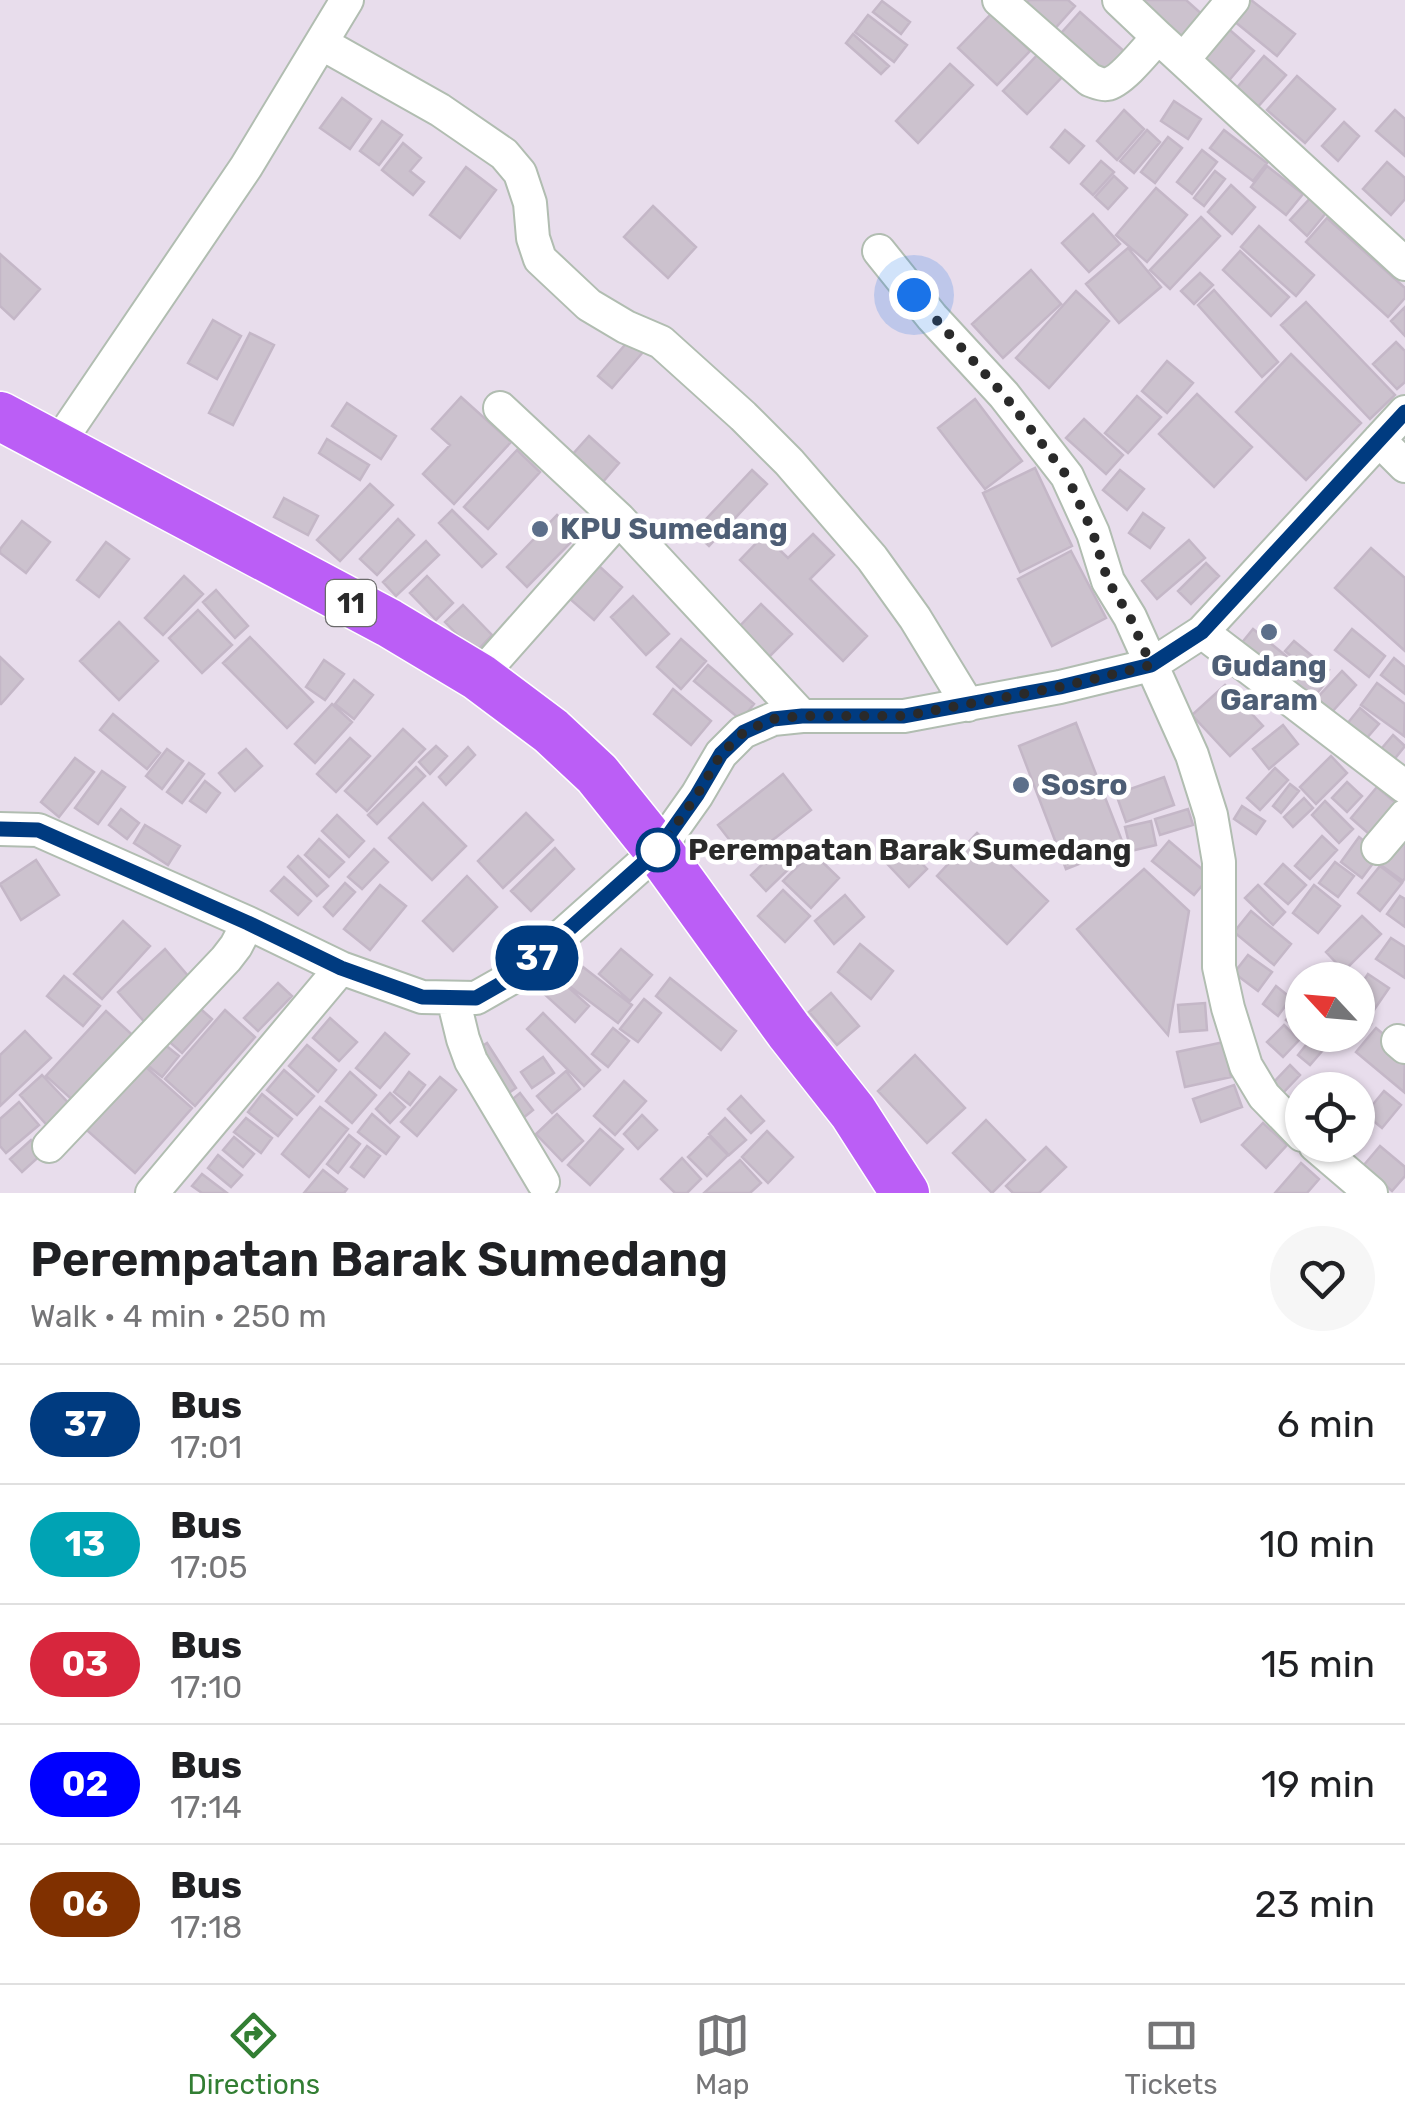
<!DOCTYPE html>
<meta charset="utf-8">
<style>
body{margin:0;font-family:Rubik,sans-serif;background:#f6f6f6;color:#202124;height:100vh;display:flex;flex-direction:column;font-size:38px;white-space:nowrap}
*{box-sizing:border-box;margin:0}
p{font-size:32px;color:#757577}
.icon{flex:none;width:55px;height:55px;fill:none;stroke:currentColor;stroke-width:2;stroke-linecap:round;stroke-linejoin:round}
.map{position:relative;height:1193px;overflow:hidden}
.panel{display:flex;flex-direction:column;background:#fff;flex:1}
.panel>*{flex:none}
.badge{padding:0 20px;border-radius:32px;font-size:35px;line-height:65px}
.needle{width:65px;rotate:296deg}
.tools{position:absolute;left:1285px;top:962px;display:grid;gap:20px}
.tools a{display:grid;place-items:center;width:90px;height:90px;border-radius:50%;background:#fff;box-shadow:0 2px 8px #0004;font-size:50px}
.you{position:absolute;width:50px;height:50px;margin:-25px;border:8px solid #fff;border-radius:50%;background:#1a73e8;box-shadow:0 0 0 15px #1a73e833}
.map>.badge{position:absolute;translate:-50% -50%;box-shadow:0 0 0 5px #fff}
.round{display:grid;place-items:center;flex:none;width:105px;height:105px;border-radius:52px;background:#f6f6f6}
.overview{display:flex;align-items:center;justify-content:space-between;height:170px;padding:0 30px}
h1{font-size:48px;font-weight:600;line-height:75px}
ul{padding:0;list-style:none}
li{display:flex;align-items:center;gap:30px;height:120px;padding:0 30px;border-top:2px solid #e0e0e0}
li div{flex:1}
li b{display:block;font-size:38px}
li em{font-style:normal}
li .badge{min-width:110px;font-weight:700;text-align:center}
.menu{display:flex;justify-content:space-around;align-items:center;height:140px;border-top:2px solid #e0e0e0;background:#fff;font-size:28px;color:#757577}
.menu a{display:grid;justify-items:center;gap:5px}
.menu .active{color:#327e33}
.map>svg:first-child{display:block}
.building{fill:#ccc2ce;stroke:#c4b7c7;stroke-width:2.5}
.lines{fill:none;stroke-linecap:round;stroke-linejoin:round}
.minor-casing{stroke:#b1bdb1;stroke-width:36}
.highway-casing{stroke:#fff;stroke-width:51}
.minor{stroke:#fff;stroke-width:32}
.highway{stroke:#bb5ef6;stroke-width:48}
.line-casing{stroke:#fff;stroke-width:22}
.line{stroke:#003b80;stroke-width:15}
.walk{stroke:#2a2a2a;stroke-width:10;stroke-dasharray:0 18}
.service-dot{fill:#5c6f8a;stroke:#fff;stroke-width:4}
.stop-dot{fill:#fff;stroke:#003b80;stroke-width:5}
.labels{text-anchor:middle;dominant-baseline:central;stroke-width:9;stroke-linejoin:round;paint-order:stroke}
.shield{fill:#fff;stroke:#6a6a6a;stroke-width:2.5}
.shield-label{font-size:28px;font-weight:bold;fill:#2a2a2a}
.service-label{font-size:30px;font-weight:bold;fill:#4e5e75;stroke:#fff;text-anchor:start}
.stop-label{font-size:30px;font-weight:bold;fill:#2a2a2a;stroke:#fff;text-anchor:start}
</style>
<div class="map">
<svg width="1405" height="1193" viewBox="0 0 1405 1193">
<rect width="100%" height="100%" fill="#e8ddec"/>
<path class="building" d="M1029 0H1068L1075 6 1051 33 1022 8Z
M1122 0H1186L1204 16 1175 48Z
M1251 0 1295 34 1277 56 1234 21Z
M882 1 910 22 901 34 873 12Z
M1080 12 1125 52 1100 80 1055 40Z
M992 13 1030 51 997 85 958 48Z
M868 15 907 45 894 62 855 32Z
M1224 25 1254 51 1226 84 1196 58Z
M853 34 889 66 881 74 846 43Z
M1041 51 1065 74 1027 114 1003 91Z
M1264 56 1286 75 1256 109 1235 90Z
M950 64 973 85 918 143 896 121Z
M1297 76 1335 109 1305 143 1267 110Z
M342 98 371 119 350 149 320 128Z
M1174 101 1201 119 1188 139 1161 121Z
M1124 110 1144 129 1117 160 1097 141Z
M1395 110 1405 119V156L1376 131Z
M382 121 402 135 379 165 360 151Z
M1344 122 1359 136 1338 161 1322 146Z
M1065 130 1084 146 1069 163 1051 147Z
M1147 130 1160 142 1134 173 1120 161Z
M1224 130 1267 163 1253 181 1210 148Z
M1168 137 1182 148 1155 183 1141 172Z
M403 143 421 158 410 171 424 182 413 195 382 170Z
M1202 150 1217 162 1192 194 1177 182Z
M1101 161 1114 172 1093 195 1081 184Z
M1387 162 1405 178V199L1391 215 1363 189Z
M1267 166 1303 194 1286 215 1251 187Z
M466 167 496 190 460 238 430 215Z
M1215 171 1225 179 1204 206 1194 198Z
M1114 176 1127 188 1108 209 1095 197Z
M1231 185 1255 207 1232 234 1208 212Z
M1156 188 1187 215 1147 262 1116 235Z
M1315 193 1331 207 1307 236 1290 220Z
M653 206 696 247 668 278 624 237Z
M1093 214 1120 244 1089 272 1062 243Z
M1201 217 1220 236 1170 289 1150 270Z
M1327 218 1405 288V298L1388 317 1306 242Z
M1259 226 1314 275 1296 296 1241 247Z
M1128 248 1161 287 1119 323 1086 284Z
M1240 251 1289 297 1271 316 1223 270Z
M0 254 40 289 14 319 0 306Z
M1031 270 1061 304 1003 358 972 324Z
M1200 273 1213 285 1194 304 1181 291Z
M1214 290 1278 362 1262 377 1198 305Z
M1076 291 1109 321 1049 388 1016 358Z
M1306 302 1395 395 1370 419 1281 325Z
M1405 307V336L1391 321Z
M213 320 241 336 217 379 188 363Z
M250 333 274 345 233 425 209 413Z
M630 339 644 351 612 388 598 376Z
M1396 342 1405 351V382L1397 389 1373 364Z
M1291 354 1361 423 1306 480 1236 412Z
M1167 361 1193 383 1167 413 1142 391Z
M1197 394 1252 447 1214 487 1159 434Z
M1137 396 1161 417 1128 453 1105 433Z
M461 397 511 442 454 504 423 474 450 445 432 429Z
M975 399 1022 461 985 489 938 428Z
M347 403 396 436 381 459 332 426Z
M1084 419 1123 455 1106 474 1066 438Z
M589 436 619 463 602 483 572 455Z
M327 439 369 465 360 480 319 453Z
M517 450 540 472 488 529 464 507Z
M1035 468 1072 546 1020 572 983 493Z
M752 470 767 484 709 546 694 532Z
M1120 470 1144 489 1127 510 1103 490Z
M370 484 393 505 340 561 317 540Z
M284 498 318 516 308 535 274 517Z
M452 510 496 554 482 567 439 523Z
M1143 513 1164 528 1150 548 1129 533Z
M557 515 578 535 527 587 507 567Z
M398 519 414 535 377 575 360 559Z
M22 521 50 542 26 573 0 553V549Z
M813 534 834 555 810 579 867 636 843 661 740 560 764 535 788 558Z
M1189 540 1205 558 1157 599 1142 581Z
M426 541 439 555 396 596 383 582Z
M106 542 129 559 99 597 77 580Z
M1371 548 1405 578V651L1335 588Z
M1071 551 1106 618 1052 646 1018 579Z
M1206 563 1219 576 1191 604 1178 591Z
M599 566 622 587 594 620 570 599Z
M184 576 203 594 163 635 145 618Z
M427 576 453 603 436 620 410 593Z
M216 590 248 626 235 638 203 602Z
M633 596 669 634 646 655 611 617Z
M761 604 792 634 764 662 734 632Z
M463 605 492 635 475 653 445 622Z
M198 610 232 645 202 673 169 638Z
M119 622 158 661 119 700 80 661Z
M1253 629 1323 686 1310 702 1240 645Z
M1352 629 1385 656 1369 677 1335 650Z
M250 637 313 702 287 728 223 663Z
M681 639 706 661 681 689 657 667Z
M1294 641 1329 670 1320 680 1285 651Z
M0 657 23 679 1 704H0Z
M1394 658 1405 667V694L1381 675Z
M324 660 344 674 325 700 306 687Z
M708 665 754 704 741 720 694 681Z
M1342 671 1356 685 1332 712 1317 698Z
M354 680 373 695 354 719 335 704Z
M1377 683 1405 704 1404 736 1361 705Z
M1225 685 1263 726 1230 756 1192 715Z
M673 689 711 721 691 745 654 714Z
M332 704 352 722 315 763 295 744Z
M1360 708 1379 724 1360 746 1342 730Z
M113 714 160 753 147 769 100 730Z
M1076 723 1124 846 1066 869 1019 746Z
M1283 725 1298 744 1269 769 1253 749Z
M403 729 425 749 367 811 345 791Z
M1393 735 1405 746 1389 766 1376 755Z
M350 738 370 756 336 792 317 774Z
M436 746 447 756 430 774 419 762Z
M468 747 475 755 446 785 439 777Z
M167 749 183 761 162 789 146 776Z
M246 749 262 766 235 791 219 773Z
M1331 756 1347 773 1316 804 1300 787Z
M75 758 94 772 59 817 41 802Z
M189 763 204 774 182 803 167 792Z
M416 767 425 776 377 824 368 815Z
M1275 768 1288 780 1260 810 1247 798Z
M102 771 125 787 98 824 75 808Z
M783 774 811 810 746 861 718 825Z
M1164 777 1174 805 1126 822 1116 794Z
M205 781 220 793 206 812 190 801Z
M1347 782 1362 796 1347 812 1332 798Z
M1290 784 1299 791 1281 813 1273 806Z
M1377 787 1404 810 1377 841 1351 818Z
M1304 798 1313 808 1293 827 1284 817Z
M1325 801 1353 829 1339 843 1312 815Z
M423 803 466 846 432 880 389 838Z
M1242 806 1265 821 1256 834 1234 819Z
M121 809 139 823 127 839 109 825Z
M1188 809 1193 825 1160 835 1155 819Z
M526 813 553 840 503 888 478 861Z
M337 815 364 841 349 857 322 831Z
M1151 821 1156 845 1131 851 1125 827Z
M145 825 180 846 168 865 134 843Z
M977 833 1048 901 1007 944 937 876Z
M1322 836 1337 850 1310 879 1295 866Z
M1359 837 1380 854 1362 878 1341 862Z
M898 838 927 869 909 887 879 855Z
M1396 838 1405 845V878L1403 881 1378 863Z
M319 839 344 862 329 877 305 855Z
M1169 841 1210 876 1194 895 1152 861Z
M783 844 798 860 766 891 751 875Z
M555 848 574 869 531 911 511 891Z
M374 849 388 862 362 889 348 877Z
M812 852 839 878 811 908 783 881Z
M298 856 328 886 317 896 288 867Z
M36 860 59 895 21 920 0 884Z
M1335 862 1354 876 1338 897 1319 883Z
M1283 864 1306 885 1288 904 1265 884Z
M1380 866 1402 883 1380 911 1358 893Z
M1144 869 1189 911 1168 1035 1077 929Z
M467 876 497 907 453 951 423 921Z
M284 877 311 901 298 915 271 891Z
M345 883 355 892 333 916 324 907Z
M380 885 406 906 370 950 344 929Z
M1258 885 1285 912 1273 925 1245 898Z
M1314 885 1340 906 1318 933 1293 913Z
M783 890 810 916 785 942 758 916Z
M845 895 864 917 834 944 815 921Z
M1400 896 1405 899V927L1387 914Z
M1251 911 1291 944 1274 965 1234 932Z
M1362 916 1381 934 1344 971 1326 952Z
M123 921 150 946 102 999 74 974Z
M1391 938 1405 947V978L1376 959Z
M860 944 893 971 871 999 838 972Z
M165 949 195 984 148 1026 118 992Z
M621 949 652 975 630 1001 599 974Z
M1248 955 1272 972 1258 991 1234 973Z
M583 967 632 1005 618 1023 568 985Z
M1368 974 1389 988 1374 1010 1358 997V989Z
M64 976 100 1006 83 1026 47 996Z
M556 976 589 1006 575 1022 542 992Z
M670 978 736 1031 721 1050 656 996Z
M278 983 292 996 258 1031 244 1018Z
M1276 986 1291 998 1278 1016 1263 1004Z
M831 993 859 1026 837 1045 809 1012Z
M1302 998V1033L1286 1020Z
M644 999 661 1013 638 1042 620 1029Z
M1205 1003 1207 1030 1180 1032 1178 1005Z
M195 1004 212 1019 182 1053 165 1038Z
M225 1010 255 1037 195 1106 165 1079Z
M106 1011 138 1040 78 1105 46 1076Z
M543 1013 600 1070 584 1086 527 1029Z
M1358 1013 1371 1024 1359 1039 1354 1035H1358Z
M330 1018 357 1042 339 1061 313 1038Z
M1284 1025 1299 1040 1283 1057 1267 1042Z
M613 1028 629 1041 608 1067 592 1054Z
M1376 1028 1405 1052 1404 1092 1356 1052Z
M25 1031 51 1058 0 1106V1055Z
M385 1033 409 1054 380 1088 356 1068Z
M1314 1035H1336L1310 1065 1298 1055Z
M1224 1042 1231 1077 1185 1087 1177 1052Z
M487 1043 516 1088 500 1099 470 1054Z
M164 1044 179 1056 162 1077 146 1064Z
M307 1045 336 1070 318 1092 289 1066Z
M915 1055 965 1108 927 1143 878 1091Z
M543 1057 554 1073 532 1088 521 1072Z
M138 1060 192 1108 135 1173 81 1125Z
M1290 1065 1300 1075 1282 1094 1272 1084Z
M284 1070 314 1096 297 1115 267 1090Z
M566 1071 580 1089 552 1113 537 1096Z
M350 1072 376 1095 352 1123 326 1101Z
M409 1072 425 1085 410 1105 394 1092Z
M42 1075 76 1111 53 1132 20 1095Z
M440 1077 456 1090 417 1136 401 1122Z
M624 1081 646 1101 615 1135 594 1116Z
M1305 1084 1312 1090H1302V1114L1289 1102Z
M1234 1085 1242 1107 1201 1122 1193 1099Z
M1384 1091 1401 1105 1382 1128 1365 1114Z
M390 1093 405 1107 390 1123 376 1109Z
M520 1093 533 1110 517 1123 504 1106Z
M262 1094 292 1119 278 1136 248 1112Z
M741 1096 764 1121 751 1133 728 1109Z
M19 1102 39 1125 6 1153 0 1146V1119Z
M320 1107 348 1129 309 1177 282 1154Z
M372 1114 399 1137 386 1154 358 1132Z
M557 1114 583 1141 562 1161 536 1134Z
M642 1115 657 1130 638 1149 624 1134Z
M246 1118 272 1138 261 1153 234 1132Z
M725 1118 746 1140 729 1155 709 1134Z
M986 1120 1025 1160 992 1193 953 1153Z
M1263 1123 1287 1145 1266 1168 1242 1145Z
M600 1129 623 1149 590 1185 568 1165Z
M767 1131 793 1157 768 1183 742 1157Z
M349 1135 360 1144 338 1173 327 1164Z
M709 1136 728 1155 707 1176 688 1157Z
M234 1137 254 1154 243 1167 223 1150Z
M31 1140 43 1153 22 1172 10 1159Z
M367 1146 380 1156 364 1177 351 1167Z
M1380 1146 1405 1167V1176L1392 1191 1363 1166Z
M1046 1147 1066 1167 1039 1193H1013L1006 1186Z
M218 1155 242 1175 231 1187 208 1168Z
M682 1158 701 1179 687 1193H675L661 1179Z
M740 1160 761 1183 750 1193H704Z
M1301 1163 1319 1179 1307 1193H1275Z
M323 1170 347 1189 344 1193H304Z
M202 1174 227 1193H202L192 1186Z"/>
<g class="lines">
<g class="minor-casing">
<path id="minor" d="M999 0 1090 80C1096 82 1101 85 1107 84 1121 82 1148 48 1158 37L1405 264
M1119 0 1158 37
M321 43 440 110 504 154 520 173 530 203 533 238 540 259 589 305 626 327 661 342 743 416 789 462 872 558 915 618 968 705
M1183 60 1233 0
M879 251 932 317 1004 395 1067 476 1093 533 1108 581 1130 617 1192 755 1211 815 1219 862V967L1228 1008 1246 1066 1264 1096 1302 1135
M500 408 619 519 802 716
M1379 440 1405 466
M56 447 246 167 347 0
M1202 632 1405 787
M479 677 619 519
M0 829 38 830 248 923 341 968 422 997 476 998 520 973 658 850 697 795 721 754 743 732 773 719 802 716H904L1060 687 1151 665 1202 632 1405 412
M1378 848 1405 816
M453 998 463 1039 471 1061 543 1182
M1398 1041 1405 1047
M1315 1145 1371 1193
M49 1146 226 959 236 946 248 923
M152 1193 341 968"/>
</g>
<g class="highway-casing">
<path id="highway" d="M0 416 389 623 479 677 551 731 597 774 658 850 789 1031 853 1112 905 1193"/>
</g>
<use href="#minor" class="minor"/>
<use href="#highway" class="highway"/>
</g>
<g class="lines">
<g class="line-casing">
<path id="line" d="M0 829 38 830 248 923 341 968 422 997 476 998 520 973 658 850 697 795 721 754 744 732 773 719 802 716H904L1060 687 1151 665 1202 632 1405 412"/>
</g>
<use href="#line" class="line"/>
<path class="walk" d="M658 850 697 795 721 754 744 732 773 719 802 716H904L1060 687 1151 665 1130 617 1108 581 1093 533 1067 476 1004 395 914 295"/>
</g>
<g class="service-dot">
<circle cx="540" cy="529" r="10"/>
<circle cx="1269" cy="632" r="10"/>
<circle cx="1021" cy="785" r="10"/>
</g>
<circle class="stop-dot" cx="658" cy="850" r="20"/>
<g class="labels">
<rect class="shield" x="326" y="580" width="50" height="46" rx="8"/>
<g class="shield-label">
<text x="351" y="603">11</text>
</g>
<g class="service-label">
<text x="560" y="529">KPU Sumedang</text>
<text x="1269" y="666" text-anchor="middle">Gudang<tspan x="1269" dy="34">Garam</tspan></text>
<text x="1041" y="785">Sosro</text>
</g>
<g class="stop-label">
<text x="688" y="850">Perempatan Barak Sumedang</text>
</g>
</g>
</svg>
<div class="tools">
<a><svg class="needle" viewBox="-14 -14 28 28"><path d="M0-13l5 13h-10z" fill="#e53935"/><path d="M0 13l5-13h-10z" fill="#757577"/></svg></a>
<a><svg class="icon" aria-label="locate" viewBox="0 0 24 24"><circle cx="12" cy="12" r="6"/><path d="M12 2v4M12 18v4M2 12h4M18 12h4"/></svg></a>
</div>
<div class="you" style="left:914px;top:295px"></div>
<b class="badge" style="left:537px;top:958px;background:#003b80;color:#fff">37</b>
</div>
<section class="panel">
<div class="overview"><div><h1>Perempatan Barak Sumedang</h1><p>Walk · 4 min · 250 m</p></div><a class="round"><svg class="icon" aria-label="heart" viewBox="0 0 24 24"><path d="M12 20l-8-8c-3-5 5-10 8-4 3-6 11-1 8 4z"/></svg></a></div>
<ul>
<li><span class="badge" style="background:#003b80;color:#fff">37</span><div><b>Bus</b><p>17:01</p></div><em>6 min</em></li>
<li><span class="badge" style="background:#00a3b4;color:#fff">13</span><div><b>Bus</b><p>17:05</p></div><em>10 min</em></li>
<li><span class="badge" style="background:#d7263d;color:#fff">03</span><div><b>Bus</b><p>17:10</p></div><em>15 min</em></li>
<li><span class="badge" style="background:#00f;color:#fff">02</span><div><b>Bus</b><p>17:14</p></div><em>19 min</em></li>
<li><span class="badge" style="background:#803000;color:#fff">06</span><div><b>Bus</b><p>17:18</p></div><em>23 min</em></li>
</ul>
</section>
<nav class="menu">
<a class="active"><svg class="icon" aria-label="directions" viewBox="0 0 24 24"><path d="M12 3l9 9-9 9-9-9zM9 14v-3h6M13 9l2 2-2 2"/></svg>Directions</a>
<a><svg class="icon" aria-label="map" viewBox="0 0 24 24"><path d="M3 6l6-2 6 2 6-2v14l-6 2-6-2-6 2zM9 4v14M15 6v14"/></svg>Map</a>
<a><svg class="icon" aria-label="tickets" viewBox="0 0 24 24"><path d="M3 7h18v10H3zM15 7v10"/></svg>Tickets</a>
</nav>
